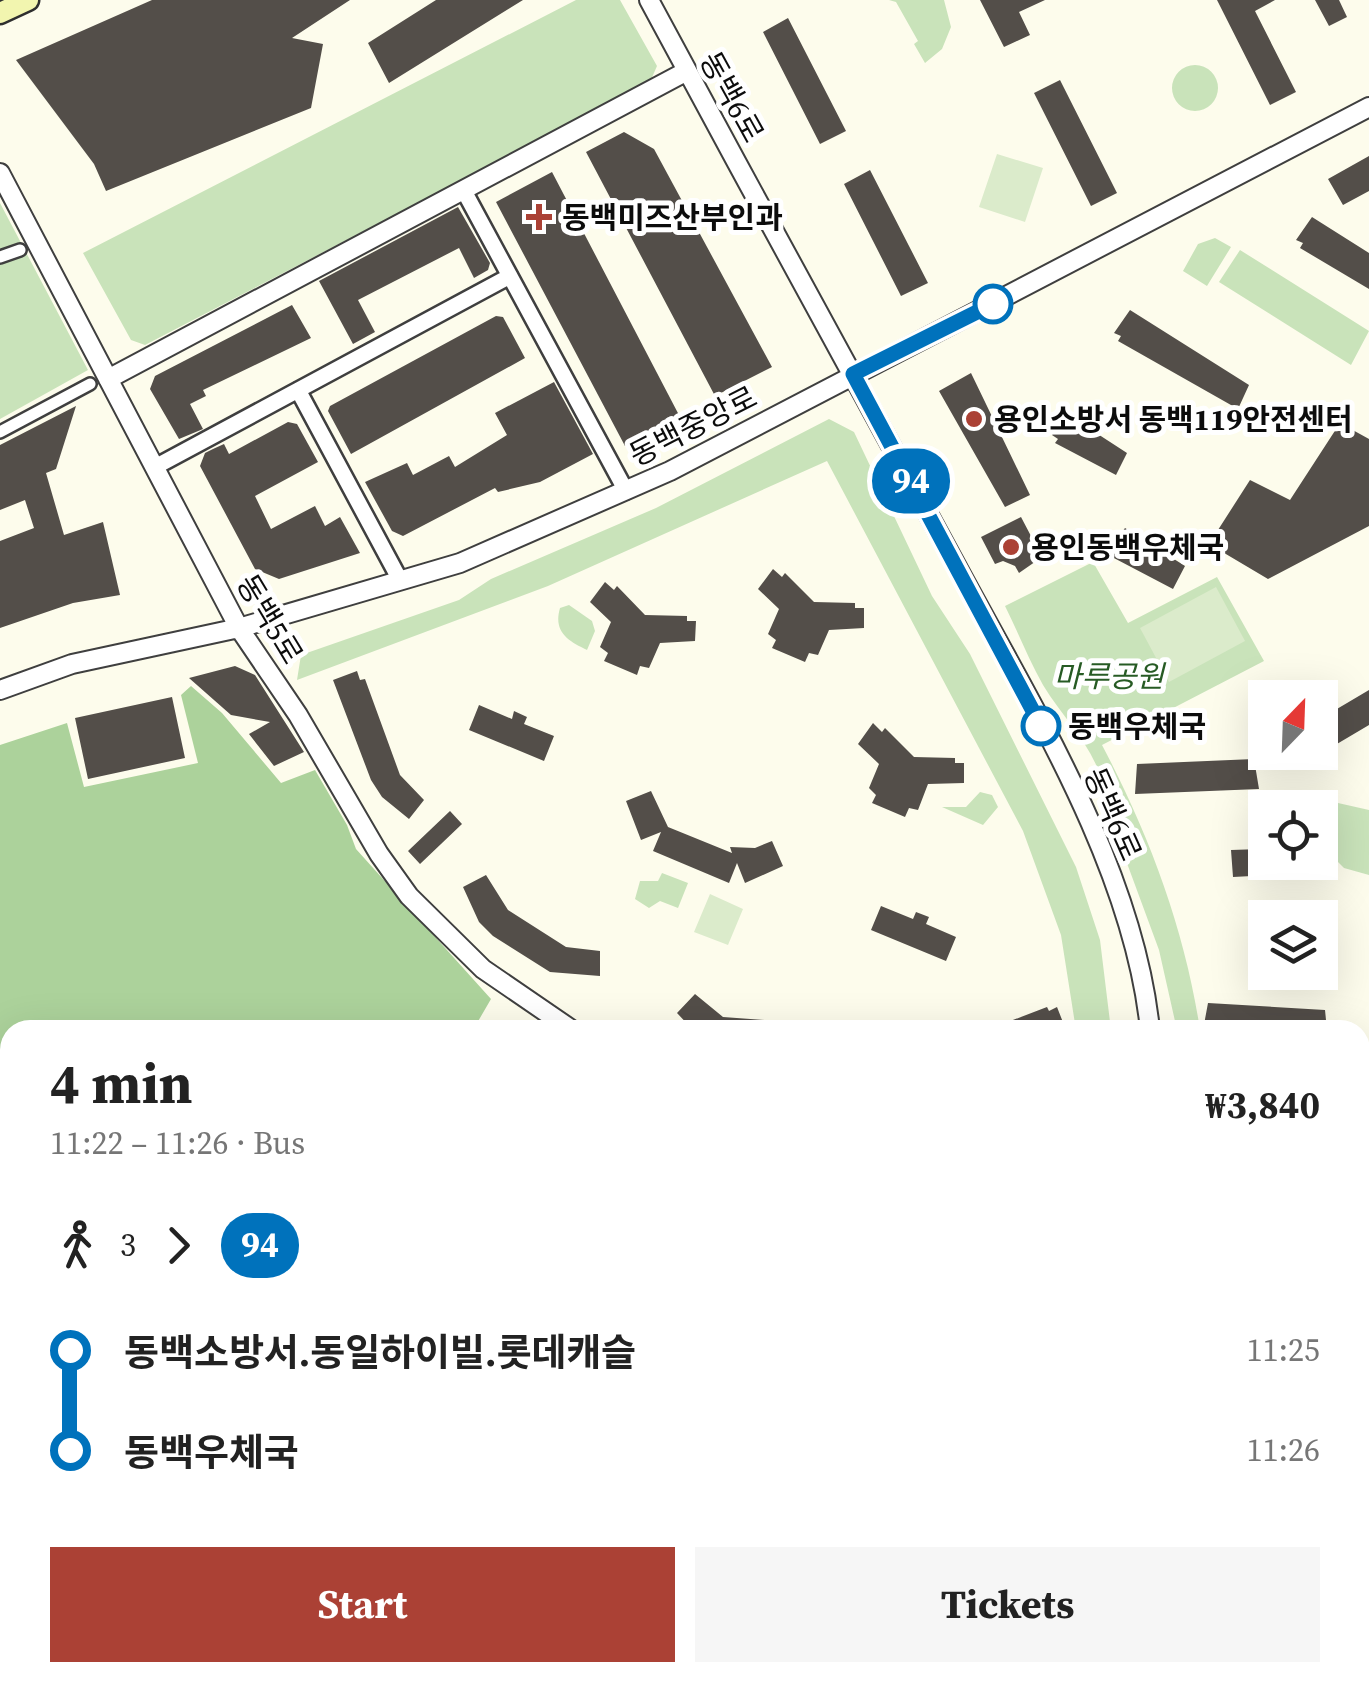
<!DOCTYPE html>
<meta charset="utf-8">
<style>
body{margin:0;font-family:"Source Serif 4","Noto Sans KR",serif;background:#f6f6f6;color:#222;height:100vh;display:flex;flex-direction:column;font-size:38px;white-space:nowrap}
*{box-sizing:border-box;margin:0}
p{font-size:32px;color:#767676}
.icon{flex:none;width:55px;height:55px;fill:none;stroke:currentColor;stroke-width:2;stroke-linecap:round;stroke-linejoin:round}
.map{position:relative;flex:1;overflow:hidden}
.sheet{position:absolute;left:0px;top:1020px;width:1370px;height:662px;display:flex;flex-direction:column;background:#fff;border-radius:30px 30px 0 0;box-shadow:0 10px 40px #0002}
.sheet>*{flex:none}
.badge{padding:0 20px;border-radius:32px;font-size:35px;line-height:65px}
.needle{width:65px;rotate:23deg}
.fabs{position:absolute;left:1248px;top:680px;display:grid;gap:20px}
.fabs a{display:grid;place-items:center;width:90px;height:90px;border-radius:0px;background:#fff;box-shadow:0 10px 40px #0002;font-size:50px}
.map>.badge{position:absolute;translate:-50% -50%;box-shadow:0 0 0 5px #fff}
.legs{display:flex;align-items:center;gap:15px;height:110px;padding:0 50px;font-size:32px}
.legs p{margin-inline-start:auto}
.headline{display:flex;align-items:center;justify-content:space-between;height:170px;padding:0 50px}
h1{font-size:55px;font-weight:700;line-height:75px}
.action{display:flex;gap:20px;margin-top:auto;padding:20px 50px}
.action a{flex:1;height:115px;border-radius:0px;background:#ab4135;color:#fff;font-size:40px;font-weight:700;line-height:115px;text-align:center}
.action a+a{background:#f6f6f6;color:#222}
ul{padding:0 50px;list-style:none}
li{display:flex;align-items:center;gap:35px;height:100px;font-size:38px}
li i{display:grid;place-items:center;width:15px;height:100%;margin:0 12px;background:currentColor}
li i::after{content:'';width:25px;height:25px;margin:-12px;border:8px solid;border-radius:50%;background:#fff}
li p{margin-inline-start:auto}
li:first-child i{background:linear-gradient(#0000 50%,currentColor 0)}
li:last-child i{background:linear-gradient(currentColor 50%,#0000 0)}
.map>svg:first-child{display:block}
.green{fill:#c9e3ba}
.forest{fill:#acd29b}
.pitch{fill:#dbebcb}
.building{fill:#534e49}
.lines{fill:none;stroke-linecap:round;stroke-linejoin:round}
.pedestrian-casing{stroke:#3f3f3f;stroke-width:16}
.minor-casing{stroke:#3f3f3f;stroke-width:20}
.tertiary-casing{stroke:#3f3f3f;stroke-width:22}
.secondary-casing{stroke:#2e2e2e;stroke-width:25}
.pedestrian{stroke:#fff;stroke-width:11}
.minor{stroke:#fff;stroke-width:15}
.tertiary{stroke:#fff;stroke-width:18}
.secondary{stroke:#f2f5af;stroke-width:20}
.line-1-casing{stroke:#fff;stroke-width:22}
.line-1{stroke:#0072bc;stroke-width:15}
.poi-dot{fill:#ab4135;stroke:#fff;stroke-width:4}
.stop-1-dot{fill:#fff;stroke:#0072bc;stroke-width:5}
.labels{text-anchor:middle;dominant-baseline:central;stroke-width:10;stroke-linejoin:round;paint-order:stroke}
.street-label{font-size:30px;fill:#0c0c0c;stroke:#fff}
.poi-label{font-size:30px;font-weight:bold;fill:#0c0c0c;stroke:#fff;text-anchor:start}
.park-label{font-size:30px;font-style:italic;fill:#275b24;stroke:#fff}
.stop-label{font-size:30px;font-weight:bold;fill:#0c0c0c;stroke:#fff;text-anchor:start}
</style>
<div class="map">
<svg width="1369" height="1682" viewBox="0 0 1369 1682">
<rect width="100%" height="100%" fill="#fdfcec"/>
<path class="green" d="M576 0H620L657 66 650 82 145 345 131 340 83 253Z
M889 0H944L951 27 942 49 925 63 914 44 918 41 896 2Z
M1172 88a23 23 0 1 1 46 0a23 23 0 1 1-46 0Z
M0 203 88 370 0 419Z
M1215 238 1231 247 1207 286 1183 271 1198 244Z
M1240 250 1369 331 1351 365 1219 282Z
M829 419 854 432 932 596 970 654 1076 867 1100 940 1111 1030H1076L1061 935 1023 831 827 461 548 586 297 680 301 655 459 600 491 579 656 508Z
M1093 562 1128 623 1217 577 1264 661 1102 745C1149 834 1185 930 1200 1030H1177L1159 950 1107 809C1103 753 1070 729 1043 685 1029 660 1018 632 1005 606Z
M569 605 592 621 595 631 587 650C568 641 553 632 560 608Z
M980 792 992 795 998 807 983 825 942 807H966Z
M1338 803 1369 810V875L1344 868 1321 845 1319 807Z
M662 873 688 883 678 908 660 901 649 908 635 899 640 881H658Z"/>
<path class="forest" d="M191 686 222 713 281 783 315 770 347 825 356 849 491 999 473 1030H10V1592L0 1594V745L67 723 84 787 198 763 181 695Z
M1360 1571 1369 1572V1682H1043L1047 1672H1360Z
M478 1673V1672L1018 1673 1013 1682H478Z"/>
<path class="pitch" d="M997 154 1043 168 1025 222 979 207Z
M1216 587 1245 641 1169 682 1140 628Z
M710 894 743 909 728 945 694 932Z"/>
<path class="building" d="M152 0H350L292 38 323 44 311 108 106 191 94 164 16 60Z
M436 0H523L389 83 368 43Z
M980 0H1045L1019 12 1030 35 1004 47Z
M1217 0H1275L1255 11 1296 92 1270 105Z
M1315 0H1339L1347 17 1329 26Z
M788 18 846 131 820 144 763 32Z
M1060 80 1117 193 1091 206 1034 93Z
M624 132 654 149 772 367 715 396 586 152Z
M1369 156V191L1343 205 1328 179Z
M870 170 928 283 901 296 844 184Z
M552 172 680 417 625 446 496 202Z
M458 207 490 263 488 270 474 278 459 248 358 300 375 332 353 344 319 281Z
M1312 217 1369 253V289L1300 248 1303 243 1296 240Z
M292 305 311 338 203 390 206 396 190 404 203 429 179 439 150 389 155 376Z
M1130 310 1249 385 1238 409 1118 341 1121 336 1114 333Z
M496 316 503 317 525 358 351 454 328 411 330 406Z
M971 373 1030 495 1005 507 939 391Z
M554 382 593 454 540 482 498 492 495 488 403 536 392 531 365 482 407 463 413 475 449 456 455 467 507 435 495 413Z
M76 406 56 469 46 473 64 535 103 522 120 595 73 603 0 628V541L34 528 25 500 0 510V445Z
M1067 414 1127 453 1116 475 1055 443 1058 439 1052 435Z
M288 422 297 424 318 462 255 496 271 529 315 506 325 526 340 517 360 553 279 579 255 569 200 466 205 453 213 449 224 444 229 454Z
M1340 423 1369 439V526L1268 579 1209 544 1250 480 1290 500Z
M1021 517 1042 557 1019 573 1015 566 1003 561 995 564 981 537Z
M1125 528 1185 566 1173 589 1112 557 1115 552 1110 549Z
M773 569 782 577 785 573 814 602 855 603V608H864V628L829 630 818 655 809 653 805 662 772 648 776 640 768 634 779 609 758 589Z
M605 582 614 590 617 586 645 615 687 616V621H696L695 641 660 643 649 668 640 666 637 675 604 661 608 653 600 647 611 622 590 602Z
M235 666 255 675 304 752 274 766 249 734 270 722 231 715 189 678Z
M357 671 360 680 365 679 400 775 424 800 409 819 382 797 371 780 333 680Z
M1369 690V725L1320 754V719Z
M172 697 185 758 88 779 75 718Z
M479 705 512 719 514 711 527 717 524 724 554 736 544 761 469 730Z
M873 723 882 732 885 728 914 757 955 758V763H964V783L928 784 918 810 909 808 905 817 872 803 876 795 869 788 879 764 858 744Z
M1254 759 1259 789 1135 794 1137 764Z
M651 791 668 827 732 853 730 847 755 848 772 841 783 866 745 883 737 863 729 883 653 851 661 832 641 840 626 801Z
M450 811 462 824 420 864 408 851Z
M1261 849 1262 862H1270L1271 875 1233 877 1231 850Z
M486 875 508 910 566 947 600 951V976L550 972 493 936 479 922 463 887Z
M881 906 913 919 916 912 929 917 926 924 956 937 946 961 871 930Z
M695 994 723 1017 764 1020V1030H693L677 1013Z
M1208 1003 1325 1010 1327 1030H1203Z
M1047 1007 1049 1011 1057 1007 1066 1030H987Z"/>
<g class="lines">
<g class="pedestrian-casing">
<path id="pedestrian" d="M0 257 20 250
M0 432 90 384"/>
</g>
<g class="minor-casing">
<path id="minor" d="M464 191 626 491
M298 390 400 580
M155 467 510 276
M1360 1208 1369 1211
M1360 1319 1369 1323
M1360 1415 1369 1401
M1360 1536 1369 1537"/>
</g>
<g class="tertiary-casing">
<path id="tertiary" d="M649 0C750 189 854 376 956 565 1032 706 1134 869 1150 1030
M0 173 239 628 298 715 379 854 409 896 483 969 572 1030
M108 379 687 71
M0 690 72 664 239 628 460 563 670 471 1369 107
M1360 1138 1369 1141
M1031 1682 1035 1672"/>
</g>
<g class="secondary-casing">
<path id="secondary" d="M0 13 28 0"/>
</g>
<use href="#pedestrian" class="pedestrian"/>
<use href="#minor" class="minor"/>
<use href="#tertiary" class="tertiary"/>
<use href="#secondary" class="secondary"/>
</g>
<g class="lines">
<g class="line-1-casing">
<path id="line-1" d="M993 304 853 374 1041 726"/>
</g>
<use href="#line-1" class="line-1"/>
</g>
<g class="poi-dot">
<path d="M534 202h10v10h10v10h-10v10h-10v-10h-10v-10h10z"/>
<circle cx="974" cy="419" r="10"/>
<circle cx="1011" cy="547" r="10"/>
</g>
<g class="stop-1-dot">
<circle cx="993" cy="304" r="18"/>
<circle cx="1041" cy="726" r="18"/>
</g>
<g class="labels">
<g class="street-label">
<text transform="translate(732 97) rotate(61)">동백6로</text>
<text transform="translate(693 426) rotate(-27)">동백중앙로</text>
<text transform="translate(270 619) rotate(59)">동백5로</text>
<text transform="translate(1113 814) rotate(66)">동백6로</text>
</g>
<g class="poi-label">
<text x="562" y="217">동백미즈산부인과</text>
<text x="994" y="419">용인소방서 동백119안전센터</text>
<text x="1031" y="547">용인동백우체국</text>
</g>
<g class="park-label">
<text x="1109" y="676">마루공원</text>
</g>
<g class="stop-label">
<text x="1068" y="726">동백우체국</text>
</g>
</g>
</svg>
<div class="fabs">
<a><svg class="needle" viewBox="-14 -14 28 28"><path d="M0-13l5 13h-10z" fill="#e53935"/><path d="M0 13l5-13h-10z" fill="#767676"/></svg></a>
<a><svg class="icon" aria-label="locate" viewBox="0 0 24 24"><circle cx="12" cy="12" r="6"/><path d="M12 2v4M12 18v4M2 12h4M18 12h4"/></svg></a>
<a><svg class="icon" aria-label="layers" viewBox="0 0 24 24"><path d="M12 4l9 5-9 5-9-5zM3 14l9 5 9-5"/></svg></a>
</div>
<b class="badge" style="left:911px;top:481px;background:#0072bc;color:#fff">94</b>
<section class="sheet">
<div class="headline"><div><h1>4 min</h1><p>11:22 – 11:26 · Bus</p></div><b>₩3,840</b></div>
<div class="legs"><svg class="icon" aria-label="walk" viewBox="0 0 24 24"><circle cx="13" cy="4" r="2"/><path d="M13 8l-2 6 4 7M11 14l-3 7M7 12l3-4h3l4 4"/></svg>3<svg class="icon" aria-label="forward" viewBox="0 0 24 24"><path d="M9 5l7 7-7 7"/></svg><b class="badge" style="background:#0072bc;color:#fff">94</b></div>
<ul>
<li><i style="color:#0072bc"></i><b>동백소방서.동일하이빌.롯데캐슬</b><p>11:25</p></li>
<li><i style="color:#0072bc"></i><b>동백우체국</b><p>11:26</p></li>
</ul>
<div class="action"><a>Start</a><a>Tickets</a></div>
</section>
</div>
